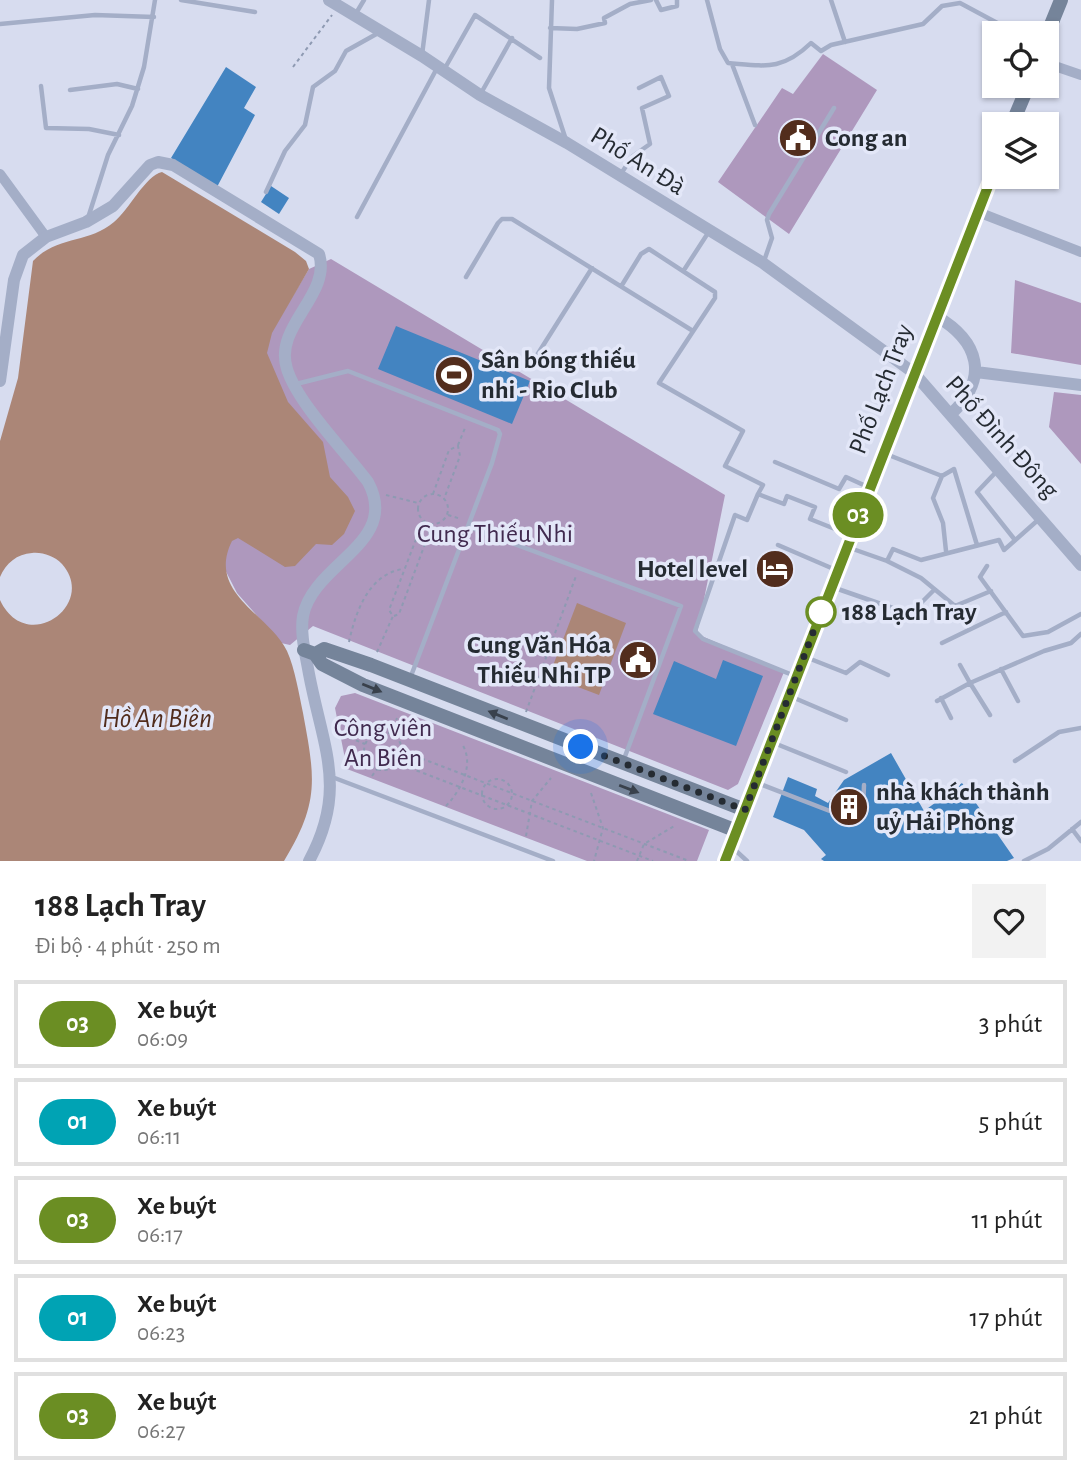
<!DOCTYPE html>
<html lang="vi">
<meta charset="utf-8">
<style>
body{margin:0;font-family:"Alegreya Sans",sans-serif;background:#f2f2f2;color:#222;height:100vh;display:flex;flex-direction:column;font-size:26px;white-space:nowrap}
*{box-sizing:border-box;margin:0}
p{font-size:23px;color:#767676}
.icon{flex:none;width:38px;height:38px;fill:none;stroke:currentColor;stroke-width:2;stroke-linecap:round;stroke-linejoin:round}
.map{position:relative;height:861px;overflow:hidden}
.sheet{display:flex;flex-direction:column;background:#fff;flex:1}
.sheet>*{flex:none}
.badge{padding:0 14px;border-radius:23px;font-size:24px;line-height:46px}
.tools{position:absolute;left:982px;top:21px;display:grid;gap:14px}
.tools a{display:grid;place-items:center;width:77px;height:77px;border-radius:0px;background:#fff;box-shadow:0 2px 5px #0004;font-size:35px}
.you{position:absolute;width:35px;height:35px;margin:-18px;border:5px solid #fff;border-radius:50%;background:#1a73e8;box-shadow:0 0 0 10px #1a73e833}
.map>.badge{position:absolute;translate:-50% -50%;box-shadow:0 0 0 4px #fff}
.round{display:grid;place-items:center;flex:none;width:74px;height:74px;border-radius:0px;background:#f2f2f2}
.overview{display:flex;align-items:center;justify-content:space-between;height:119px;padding:0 35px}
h1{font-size:33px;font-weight:600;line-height:52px}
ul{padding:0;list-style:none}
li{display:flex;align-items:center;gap:21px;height:88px;margin:0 14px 10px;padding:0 21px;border:4px solid #e0e0e0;border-radius:0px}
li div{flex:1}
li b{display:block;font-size:26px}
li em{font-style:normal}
li .badge{min-width:77px;font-weight:700;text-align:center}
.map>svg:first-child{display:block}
.green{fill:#ae98bd}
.water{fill:#ab8677}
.building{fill:#4384c1}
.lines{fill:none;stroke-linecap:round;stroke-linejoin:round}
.path{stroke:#8e9ab2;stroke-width:2;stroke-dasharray:3.5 3.5;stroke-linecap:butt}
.service{stroke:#a4aec7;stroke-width:4.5}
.minor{stroke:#a4aec7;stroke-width:10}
.tertiary{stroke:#a4aec7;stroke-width:12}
.secondary{stroke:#75849a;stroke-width:14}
.oneway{fill:#39414c}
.line-casing{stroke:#fff;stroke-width:16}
.line{stroke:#6b8e23;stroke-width:10}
.walk{stroke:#252b32;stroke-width:7;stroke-dasharray:0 12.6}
.stop-dot{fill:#fff;stroke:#6b8e23;stroke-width:3.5}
.labels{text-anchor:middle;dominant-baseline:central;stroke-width:7;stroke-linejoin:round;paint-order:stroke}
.poi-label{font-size:26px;font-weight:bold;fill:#252b32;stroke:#e3e7f8;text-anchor:start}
.street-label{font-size:26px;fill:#252b32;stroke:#e3e7f8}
.park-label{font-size:26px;fill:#412a4f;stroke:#e3e7f8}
.stop-label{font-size:26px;font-weight:bold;fill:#252b32;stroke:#e3e7f8;text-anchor:start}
.water-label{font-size:28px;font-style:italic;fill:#522d1d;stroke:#e3e7f8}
</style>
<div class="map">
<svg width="1081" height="861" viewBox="0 0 1081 861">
<rect width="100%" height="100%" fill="#d7dcef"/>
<path class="green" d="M823 54 877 90 789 234 718 182 782 88 793 94Z
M331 259 725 495 697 634 784 672 738 784 728 790 313 626 290 645 281 643 237 593 218 556 282 408 262 347 309 269Z
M1015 280 1081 303V365L1011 353Z
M1054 392 1081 395V464L1049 427Z
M355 693 709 830 697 861H587L347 769 335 708 341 696Z"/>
<path class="water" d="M162 172 295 252 306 261 309 269 272 333 267 353 288 402 323 442 330 477 348 497 355 511 344 534 332 545 316 544 295 566 285 567 238 538 232 541C206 593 269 614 287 651 295 669 299 694 303 713 315 778 320 802 284 861H0V600C26 656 98 605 62 564 54 556 43 552 32 553 17 554 6 563 0 577V441L18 378 33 261C58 235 88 244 114 222 129 210 145 176 162 172Z
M577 603 626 623 599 695 549 676Z"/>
<path class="building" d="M226 67 256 87 244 108 255 115 217 187 171 158Z
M271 186 289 198 279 214 261 202Z
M396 326 530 381 512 424 378 369Z
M723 660 763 676 736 746 653 714 674 661 716 679Z
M891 753 924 811 962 783 1014 858 1007 861H824L821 859 826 855 804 830 773 817 788 777 817 789 815 796 828 803 844 780Z"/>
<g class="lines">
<path class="path" d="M293 67 332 15
M458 445 465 428
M418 509a15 15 0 1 1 30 0a15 15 0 1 1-30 0Z
M433 494 449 450 458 446 460 456 444 499
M386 495 418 503
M448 515 461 519
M394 616 399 614 432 525
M349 642C355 614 368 574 403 569
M377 652 393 616 389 610 423 521
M526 712 576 576
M364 751a19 19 0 1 1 38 0a19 19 0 1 1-38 0Z
M391 733 397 718
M343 735 365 744
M402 751 689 861
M397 763 653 861
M372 776 377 769
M482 794a15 15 0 1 1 30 0a15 15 0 1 1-30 0Z
M591 793 603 828 594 861
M446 806C461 790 475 764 462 744
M526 836 532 801 551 778
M637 861 644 844 676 825"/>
<path class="service" d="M181 0 255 12
M552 0 549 88 566 140
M656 0 661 10 677 6V0
M707 0 720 49 728 63C765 66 782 71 811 43L821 51 831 45 923 24 942 6 960 3 1016 33
M831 0 845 42
M355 15 364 0
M0 24 95 15 154 17
M550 28 577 29 605 23 604 18 630 4 651 0
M422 55 429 0
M732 64 755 125
M445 68 475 15 540 58
M41 86 46 128 89 129 119 135
M70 90 117 84 138 89
M480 95 512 38
M620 175 633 156 650 144 642 108 669 96 661 77 639 88
M266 192 285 151 305 125 313 87 335 71 346 51 380 32
M357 217 436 70
M88 218 108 155 132 106 144 67 155 0
M764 261 772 238 767 220 769 214 834 108
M684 270 708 233
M466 277 498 223 502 219H512L693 331
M622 285 641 254 649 249 715 292V298L659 383 743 431 725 466 763 485 758 494
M532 363 592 268
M296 384 348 371 498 430 500 434 492 463 411 676
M886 454 942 476 933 498 943 523 946 551
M775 462 839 489 846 477 868 487
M997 471 977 492 1015 540
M942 476 954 469 977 545
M469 527 681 606 624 759
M778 545 836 570
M850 548 887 561 893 549 921 560 999 540 1004 550 1038 520
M887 561 921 578 955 606 991 591
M987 566 980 577 1023 636 1048 632 1081 614
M835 588 910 614 933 591
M942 643 1006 612
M808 658 846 673 860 662 888 675
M1001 669 1018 701
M795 676 703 639 695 631 735 515 747 520 758 494 784 504 787 496 815 507 810 519 850 535
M792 697 846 720
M941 698 951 718
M937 701 970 683 960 665
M990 715 970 683 1044 651 1071 643 1081 634
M774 743 846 772
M1015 761 1059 732 1081 728
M332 777 553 861
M760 784 848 818 855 817 863 809 864 785
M1072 829 1081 841
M734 849 747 861
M1024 861 1048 849 1081 822"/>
<path class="minor" d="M1046 63 1081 75
M0 174 46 237
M978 212 1081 252"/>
<path class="tertiary" d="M329 0 422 56 480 95 567 143 763 263 914 373 1081 565
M936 316C979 341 990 378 951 414
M976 372 1081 385
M0 381 14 280 23 255 46 237 86 222 113 206 150 165 158 162 173 165 319 254C332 295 273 326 287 369 298 404 345 451 368 482 401 543 313 563 303 616 300 635 306 656 309 674 323 748 348 789 309 861"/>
<path class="secondary" d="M1046 37 1061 0
M1012 124 1028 86
M304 650 315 654 322 664 363 685 737 831
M315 654 324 649 371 665 745 810
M725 861 994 171"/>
</g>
<defs><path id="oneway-solid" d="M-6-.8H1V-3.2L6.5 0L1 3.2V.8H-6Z" transform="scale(1.75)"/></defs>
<g class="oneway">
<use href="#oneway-solid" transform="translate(372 688) rotate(22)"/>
<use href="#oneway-solid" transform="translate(498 715) rotate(-158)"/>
<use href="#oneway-solid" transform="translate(629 789) rotate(21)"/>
</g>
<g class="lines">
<g class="line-casing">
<path id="line" d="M725 861 994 171"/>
</g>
<use href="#line" class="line"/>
<path class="walk" d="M581 747 745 810 824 604 821 612"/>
</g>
<defs>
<g id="civic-disc" transform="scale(2.0125)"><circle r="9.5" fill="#522d1d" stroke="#e3e7f8"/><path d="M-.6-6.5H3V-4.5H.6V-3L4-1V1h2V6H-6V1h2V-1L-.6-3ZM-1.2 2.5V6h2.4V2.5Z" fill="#fff"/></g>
<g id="stadium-disc" transform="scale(2.0125)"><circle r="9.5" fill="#522d1d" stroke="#e3e7f8"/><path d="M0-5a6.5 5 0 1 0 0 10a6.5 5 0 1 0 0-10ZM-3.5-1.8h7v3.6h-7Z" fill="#fff"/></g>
<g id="hotel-disc" transform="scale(2.0125)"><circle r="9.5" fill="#522d1d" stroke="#e3e7f8"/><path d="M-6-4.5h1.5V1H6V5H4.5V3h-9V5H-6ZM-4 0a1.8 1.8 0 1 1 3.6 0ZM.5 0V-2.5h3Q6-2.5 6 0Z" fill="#fff"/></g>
<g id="building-disc" transform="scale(2.0125)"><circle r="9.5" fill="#522d1d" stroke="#e3e7f8"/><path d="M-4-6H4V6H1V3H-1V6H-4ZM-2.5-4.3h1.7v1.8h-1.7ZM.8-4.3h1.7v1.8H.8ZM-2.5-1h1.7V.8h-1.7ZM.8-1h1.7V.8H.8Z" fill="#fff"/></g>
</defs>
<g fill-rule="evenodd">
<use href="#civic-disc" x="798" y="138"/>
<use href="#stadium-disc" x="454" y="375"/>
<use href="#hotel-disc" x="775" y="569"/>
<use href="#civic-disc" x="638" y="660"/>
<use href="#building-disc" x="849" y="807"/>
</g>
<circle class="stop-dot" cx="821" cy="612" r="14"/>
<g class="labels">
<g class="poi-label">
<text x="825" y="138">Cong an</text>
<text x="481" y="360">Sân bóng thiếu<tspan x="481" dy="30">nhi - Rio Club</tspan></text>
<text x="748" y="569" text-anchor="end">Hotel level</text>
<text x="611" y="645" text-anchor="end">Cung Văn Hóa<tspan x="611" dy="30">Thiếu Nhi TP</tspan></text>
<text x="876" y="792">nhà khách thành<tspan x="876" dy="30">uỷ Hải Phòng</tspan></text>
</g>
<g class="street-label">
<text transform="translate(638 161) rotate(32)">Phố An Đà</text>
<text transform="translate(881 389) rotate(-69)">Phố Lạch Tray</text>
<text transform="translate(1002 437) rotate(48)">Phố Đình Đông</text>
</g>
<g class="park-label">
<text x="495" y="534">Cung Thiếu Nhi</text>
<text x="383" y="728">Công viên<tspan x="383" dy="30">An Biên</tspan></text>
</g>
<g class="stop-label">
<text x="842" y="612">188 Lạch Tray</text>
</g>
<g class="water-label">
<text x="157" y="719">Hồ An Biên</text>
</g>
</g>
</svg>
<div class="tools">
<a><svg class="icon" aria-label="locate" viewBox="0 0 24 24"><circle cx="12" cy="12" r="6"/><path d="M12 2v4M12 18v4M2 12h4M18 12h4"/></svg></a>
<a><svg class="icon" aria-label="layers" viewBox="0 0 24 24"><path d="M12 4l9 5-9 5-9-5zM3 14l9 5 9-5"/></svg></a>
</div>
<div class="you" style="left:581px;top:747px"></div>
<b class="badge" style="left:858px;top:515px;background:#6b8e23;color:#fff">03</b>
</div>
<section class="sheet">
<div class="overview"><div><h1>188 Lạch Tray</h1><p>Đi bộ · 4 phút · 250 m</p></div><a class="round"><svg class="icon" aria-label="heart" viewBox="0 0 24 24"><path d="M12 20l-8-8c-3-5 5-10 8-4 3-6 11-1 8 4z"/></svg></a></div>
<ul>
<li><span class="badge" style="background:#6b8e23;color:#fff">03</span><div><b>Xe buýt</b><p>06:09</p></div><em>3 phút</em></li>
<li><span class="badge" style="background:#00a3b4;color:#fff">01</span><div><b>Xe buýt</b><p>06:11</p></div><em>5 phút</em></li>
<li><span class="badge" style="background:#6b8e23;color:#fff">03</span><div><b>Xe buýt</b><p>06:17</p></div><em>11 phút</em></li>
<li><span class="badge" style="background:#00a3b4;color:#fff">01</span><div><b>Xe buýt</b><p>06:23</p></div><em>17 phút</em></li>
<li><span class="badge" style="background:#6b8e23;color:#fff">03</span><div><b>Xe buýt</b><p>06:27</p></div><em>21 phút</em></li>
</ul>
</section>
